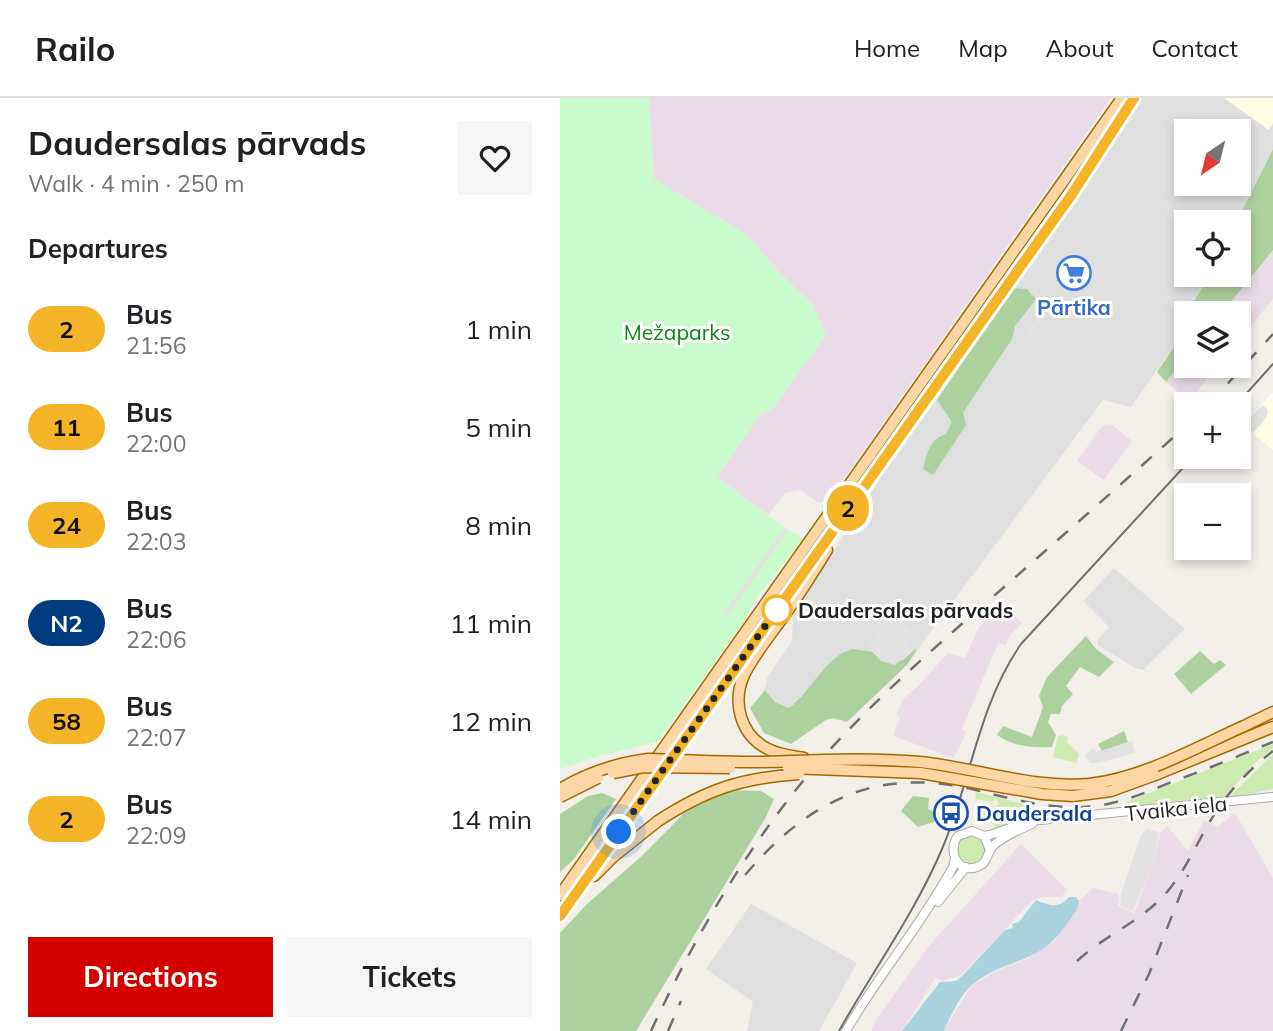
<!DOCTYPE html>
<meta charset="utf-8">
<style>
body{margin:0;font-family:Mulish,sans-serif;background:#f6f6f6;color:#202124;height:100vh;display:flex;flex-direction:column;font-size:26px;white-space:nowrap}
*{box-sizing:border-box;margin:0}
p{font-size:23px;color:#757577}
.icon{flex:none;width:38px;height:38px;fill:none;stroke:currentColor;stroke-width:2;stroke-linecap:round;stroke-linejoin:round}
.map{position:relative;flex:1;overflow:hidden}
.panel{display:flex;flex-direction:column;background:#fff;width:560px}
.panel>*{flex:none}
.badge{padding:0 14px;border-radius:23px;font-size:24px;line-height:46px}
.needle{width:46px;rotate:215deg}
.buttons{position:absolute;left:614px;top:21px;display:grid;gap:14px}
.buttons a{display:grid;place-items:center;width:77px;height:77px;border-radius:0px;background:#fff;box-shadow:0 4px 10px #0003;font-size:35px}
.you{position:absolute;width:35px;height:35px;margin:-18px;border:5px solid #fff;border-radius:50%;background:#1a73e8;box-shadow:0 0 0 10px #1a73e833}
.map>.badge{position:absolute;translate:-50% -50%;box-shadow:0 0 0 4px #fff}
h2{padding:0 28px;font-size:26px;line-height:63px}
.round{display:grid;place-items:center;flex:none;width:74px;height:74px;border-radius:0px;background:#f6f6f6}
.overview{display:flex;align-items:center;justify-content:space-between;height:119px;padding:0 28px}
h1{font-size:33px;font-weight:700;line-height:52px}
.button{display:flex;gap:14px;margin-top:auto;padding:14px 28px}
.button a{flex:1;height:80px;border-radius:0px;background:#d40000;color:#fff;font-size:28px;font-weight:700;line-height:80px;text-align:center}
.button a+a{background:#f6f6f6;color:#202124}
ul{padding:0;list-style:none}
li{display:flex;align-items:center;gap:21px;height:98px;padding:0 28px}
li div{flex:1}
li b{display:block;font-size:26px}
li em{font-style:normal}
li .badge{min-width:77px;font-weight:700;text-align:center}
header{display:flex;align-items:center;gap:42px;box-sizing:border-box;height:98px;padding:0 35px;background:#fff;border-bottom:2px solid #e0e0e0}
header strong{font-size:33px}
nav{display:flex;gap:38px;margin-inline-start:auto;font-size:24px}
main{display:flex;flex:1;min-height:0}
.map>svg:first-child{display:block}
.residential{fill:#e0dfdf;fill-rule:evenodd}
.industrial{fill:#ebdbe8}
.education{fill:#ffffe5}
.grass{fill:#cdebb0}
.forest{fill:#add19e}
.park{fill:#c8facc}
.parking{fill:#e2e2e2}
.water{fill:#aad3df}
.lines{fill:none;stroke-linecap:round;stroke-linejoin:round}
.minor-casing{stroke:#a9a9a9;stroke-width:10}
.major-casing{stroke:#a06b00;stroke-width:13}
.minor{stroke:#fff;stroke-width:8}
.major{stroke:#fcd6a4;stroke-width:10}
.tram{stroke:#707070;stroke-width:2}
.rail{stroke:#707070;stroke-width:2.5;stroke-dasharray:14 14;stroke-linecap:butt}
.major-bridge-casing{stroke:#a06b00;stroke-width:13;stroke-linecap:butt}
.major-bridge{stroke:#fcd6a4;stroke-width:10}
.line-casing{stroke:#fff;stroke-width:16}
.line{stroke:#f4b427;stroke-width:10}
.walk{stroke:#222;stroke-width:7;stroke-dasharray:0 12.6}
.stop-dot{fill:#fff;stroke:#f4b427;stroke-width:3.5}
.labels{text-anchor:middle;dominant-baseline:central;stroke-width:6;stroke-linejoin:round;paint-order:stroke}
.shop-label{font-size:21px;font-weight:bold;fill:#366cbe;stroke:#fff}
.park-label{font-size:21px;fill:#0c8416;stroke:#fff}
.stop-label{font-size:21px;font-weight:bold;fill:#222;stroke:#fff;text-anchor:start}
.street-label{font-size:21px;fill:#222;stroke:#fff}
.transit-label{font-size:21px;font-weight:bold;fill:#164399;stroke:#fff;text-anchor:start}
</style>
<header>
<strong>Railo</strong>
<nav><a>Home</a><a>Map</a><a>About</a><a>Contact</a></nav>
</header>
<main>
<section class="panel">
<div class="overview"><div><h1>Daudersalas pārvads</h1><p>Walk · 4 min · 250 m</p></div><a class="round"><svg class="icon" aria-label="heart" viewBox="0 0 24 24"><path d="M12 20l-8-8c-3-5 5-10 8-4 3-6 11-1 8 4z"/></svg></a></div>
<h2>Departures</h2>
<ul>
<li><span class="badge" style="background:#f4b427;color:#111">2</span><div><b>Bus</b><p>21:56</p></div><em>1 min</em></li>
<li><span class="badge" style="background:#f4b427;color:#111">11</span><div><b>Bus</b><p>22:00</p></div><em>5 min</em></li>
<li><span class="badge" style="background:#f4b427;color:#111">24</span><div><b>Bus</b><p>22:03</p></div><em>8 min</em></li>
<li><span class="badge" style="background:#003b80;color:#fff">N2</span><div><b>Bus</b><p>22:06</p></div><em>11 min</em></li>
<li><span class="badge" style="background:#f4b427;color:#111">58</span><div><b>Bus</b><p>22:07</p></div><em>12 min</em></li>
<li><span class="badge" style="background:#f4b427;color:#111">2</span><div><b>Bus</b><p>22:09</p></div><em>14 min</em></li>
</ul>
<div class="button"><a>Directions</a><a>Tickets</a></div>
</section>
<div class="map">
<svg width="713" height="933" viewBox="0 0 713 933">
<rect width="100%" height="100%" fill="#f2efe9"/>
<path class="residential" d="M581 0H713V51L678 121 681 131 679 134V124H626V177H651L631 209 638 215H626V231L571 309 543 302 357 552 355 551 335 567 244 595 229 610 215 604 205 592 207 580 232 543 233 519 244 500 323 376 386 288ZM626 33H679V86H626Z
M554 470 625 531 583 572 575 570 538 547 537 543 549 529 523 503Z
M191 806 297 865 259 933H187L193 904 146 871Z"/>
<path class="industrial" d="M89 0H551L269 402 259 405 240 392 225 395 208 417 157 379 201 316 213 311 254 208 220 175 186 136 94 81Z
M713 152V201L679 243V215H662Z
M626 259V268H658L629 303 606 284Z
M552 327 572 343 544 382 517 363 542 328Z
M444 510 462 525 449 539 446 547 438 545 402 631 406 635 394 660 333 638 340 620 336 617 344 600 358 588 388 555 405 560 418 531 437 511 441 514Z
M675 715 713 780V933H384L411 888 434 874 467 861 495 842 518 810 519 803 533 790 559 796 558 808 574 815 593 765 600 735 607 728 628 753 644 722 657 729Z
M461 746 508 792 501 799H482L473 802 401 877 383 883 375 880 342 933H311L316 922 367 850Z"/>
<path class="education" d="M664 0H713V25L709 32Z
M713 294V352L683 327Z"/>
<path class="grass" d="M502 637 508 639 507 644 519 656 516 665 493 659 498 638Z
M713 646V650L696 664 662 701 570 709 564 705Z
M713 656V691L672 699 671 697Z
M416 694 484 711 515 712 469 719 437 730 414 709 416 707 437 709 439 704 435 701 433 704 415 701Z
M397 751a14 14 0 1 1 28 0a14 14 0 1 1-28 0Z"/>
<path class="forest" d="M713 51V152L662 215H637L630 209 651 177H679V134L681 131 678 121Z
M453 190 467 191 476 201 455 228 452 241 403 315 406 327 373 377 363 371C367 355 369 342 386 336L392 324 377 302Z
M626 231V259L606 284 597 274Z
M526 538 536 551 554 564 539 579 520 569 506 588 513 596 502 608 500 616H491L488 624 496 637 492 649C471 650 455 649 437 637L443 628 472 639 483 609 479 598 487 579Z
M293 551 313 554 321 563 343 562 355 551 357 552 347 567 287 624 273 620 266 622 231 646 204 635 190 610 205 592 215 604 229 610C252 593 265 558 293 551Z
M640 553 654 566 660 562 666 567 631 596 614 576Z
M564 633 568 644 542 653 538 646Z
M169 692 201 693 214 701 206 719 76 933H0V835L27 806 84 756 128 711 141 703Z
M42 695 56 701 14 761 0 774V716L28 698Z
M353 698 369 700 368 711 375 714 374 724 358 729 341 713Z"/>
<path class="park" d="M0 0H89L94 81 186 136 220 175 254 208 266 237 213 311 201 316 157 379 204 415 243 441 198 498 183 525 97 644 39 658 0 671Z"/>
<path class="parking" d="M489 200 495 203 469 239 465 236Z
M703 307 708 312 706 320 693 335 684 325Z
M225 429 228 432 167 519 163 516Z
M332 512 354 536 348 545 355 551 335 567 321 563 307 548Z
M572 643 575 655 538 665H530L525 658 533 650 537 654Z
M587 731 599 734 593 765 573 813 560 808 561 796 581 737Z"/>
<path class="water" d="M509 799H516L519 803C518 813 512 819 506 827 477 869 445 859 412 887 400 897 390 919 384 933H342L380 884 396 883 403 877 445 832 453 830 452 826 459 824 476 802C489 807 498 812 509 799Z"/>
<g class="lines">
<g class="minor-casing">
<path id="minor" d="M424 738 430 737 470 723 713 699
M430 752 424 738 412 733 398 738C387 752 397 776 417 769 429 765 426 755 433 748 443 738 459 732 472 726
M378 804 406 769
M286 933C319 876 362 826 393 769L395 761"/>
</g>
<g class="major-casing">
<path id="major" d="M684 628 713 614
M244 660C232 658 219 657 208 651 180 637 172 604 184 577 195 555 212 535 226 515 241 494 254 473 267 452
M595 677 713 629
M34 778 53 759 98 723
M0 797 562 0
M0 818 512 96 574 0"/>
</g>
<use href="#minor" class="minor"/>
<use href="#major" class="major"/>
<path class="tram" d="M677 306 713 266
M279 933C312 874 356 813 382 751 411 683 418 608 461 546L633 359"/>
<path class="rail" d="M649 306 713 236
M185 777C245 707 309 671 403 689 443 698 481 711 523 709 555 708 585 695 614 683 648 671 680 657 713 644
M517 863C545 837 581 824 607 794 625 773 635 749 649 725 666 696 687 673 713 653
M91 933C136 836 189 745 259 664 308 608 364 559 420 510 489 450 558 389 626 328
M108 933 121 903
M561 933 589 876 628 777"/>
<g class="major-bridge-casing">
<path id="major-bridge" d="M228 670 361 675 482 696 513 698 551 693 595 677
M53 675 84 669 170 670
M0 691C27 675 57 665 88 661 136 662 185 666 232 663 275 661 318 660 360 664 417 670 472 691 529 686 583 680 635 650 684 628
M0 699 38 680
M98 723C147 691 182 680 239 676"/>
</g>
<use href="#major-bridge" class="major-bridge"/>
</g>
<g class="lines">
<g class="line-casing">
<path id="line" d="M0 818 512 96 574 0"/>
</g>
<use href="#line" class="line"/>
<path class="walk" d="M59 734 218 510 217 512"/>
</g>
<defs>
<g id="supermarket-ring" transform="scale(1.75)"><circle r="9.5" fill="#fff" stroke="#3f7fe0" stroke-width="1.5"/><path d="M-6-5.5h2.5l.6 2H6L4.5 2H-2.5L-4.4-4H-6ZM-1.5 3.2a1.3 1.3 0 1 0 .1 0ZM3 3.2a1.3 1.3 0 1 0 .1 0Z" fill="#3f7fe0"/></g>
<g id="bus-ring" transform="scale(1.75)"><circle r="9.5" fill="#fff" stroke="#1a4fb4" stroke-width="1.5"/><path d="M-5-6H5V4H4V6H2V4H-2V6H-4V4H-5ZM-3.5-4V0h7V-4ZM-3.5 1.2v1.5H-2V1.2ZM2 1.2v1.5H3.5V1.2Z" fill="#1a4fb4"/></g>
</defs>
<g fill-rule="evenodd">
<use href="#supermarket-ring" x="514" y="175"/>
<use href="#bus-ring" x="391" y="715"/>
</g>
<circle class="stop-dot" cx="217" cy="512" r="14"/>
<g class="labels">
<g class="shop-label">
<text x="514" y="209">Pārtika</text>
</g>
<g class="park-label">
<text x="117" y="234">Mežaparks</text>
</g>
<g class="stop-label">
<text x="238" y="512">Daudersalas pārvads</text>
</g>
<g class="street-label">
<text transform="translate(616 710) rotate(-6)">Tvaika iela</text>
</g>
<g class="transit-label">
<text x="416" y="715">Daudersala</text>
</g>
</g>
</svg>
<div class="buttons">
<a><svg class="needle" viewBox="-14 -14 28 28"><path d="M0-13l5 13h-10z" fill="#e53935"/><path d="M0 13l5-13h-10z" fill="#757577"/></svg></a>
<a><svg class="icon" aria-label="locate" viewBox="0 0 24 24"><circle cx="12" cy="12" r="6"/><path d="M12 2v4M12 18v4M2 12h4M18 12h4"/></svg></a>
<a><svg class="icon" aria-label="layers" viewBox="0 0 24 24"><path d="M12 4l9 5-9 5-9-5zM3 14l9 5 9-5"/></svg></a>
<a>+</a>
<a>−</a>
</div>
<div class="you" style="left:59px;top:734px"></div>
<b class="badge" style="left:288px;top:410px;background:#f4b427;color:#111">2</b>
</div>
</main>
